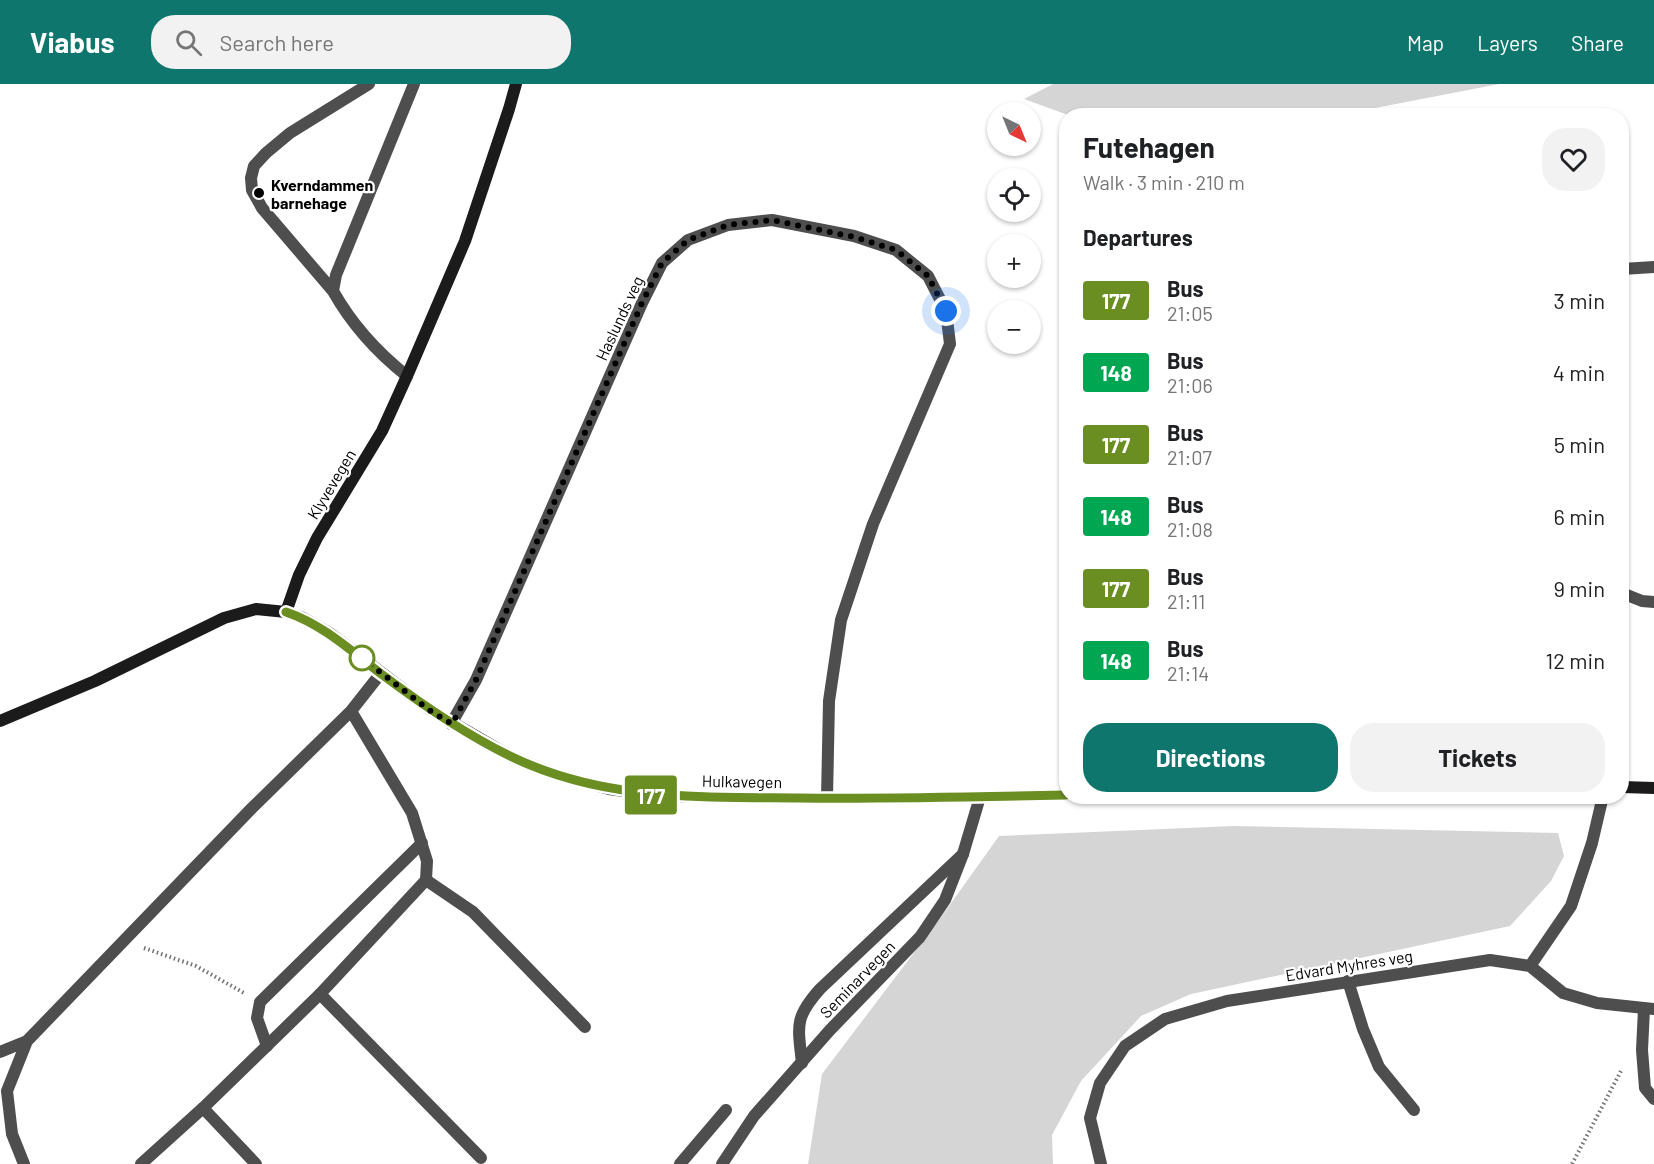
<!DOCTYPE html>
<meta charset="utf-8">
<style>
body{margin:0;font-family:Barlow,sans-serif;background:#f2f2f2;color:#202124;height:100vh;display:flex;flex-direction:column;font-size:22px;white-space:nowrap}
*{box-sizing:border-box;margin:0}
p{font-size:20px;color:#757577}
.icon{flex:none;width:33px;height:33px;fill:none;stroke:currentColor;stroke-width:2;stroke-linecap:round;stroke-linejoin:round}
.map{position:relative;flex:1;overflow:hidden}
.details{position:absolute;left:1059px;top:24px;width:570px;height:696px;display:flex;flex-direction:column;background:#fff;border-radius:24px;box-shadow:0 2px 4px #0004}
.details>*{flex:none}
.badge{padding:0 12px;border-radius:4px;font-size:21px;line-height:39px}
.needle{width:39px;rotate:137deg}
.tools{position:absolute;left:987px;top:18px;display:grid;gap:12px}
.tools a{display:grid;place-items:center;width:54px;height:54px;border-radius:50%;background:#fff;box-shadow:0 2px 4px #0004;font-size:30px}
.you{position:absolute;width:30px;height:30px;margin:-15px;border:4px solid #fff;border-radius:50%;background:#1a73e8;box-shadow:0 0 0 9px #1a73e833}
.map>.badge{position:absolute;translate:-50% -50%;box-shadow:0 0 0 3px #fff}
h2{padding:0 24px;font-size:22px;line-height:54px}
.round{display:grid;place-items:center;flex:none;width:63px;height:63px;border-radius:24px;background:#f2f2f2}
.head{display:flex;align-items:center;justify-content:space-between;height:102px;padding:0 24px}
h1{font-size:28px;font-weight:700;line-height:45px}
.cta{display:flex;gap:12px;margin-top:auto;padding:12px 24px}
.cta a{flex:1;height:69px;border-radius:24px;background:#0f766e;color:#fff;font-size:24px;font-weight:700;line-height:69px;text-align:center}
.cta a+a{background:#f2f2f2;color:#202124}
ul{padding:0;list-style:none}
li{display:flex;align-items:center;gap:18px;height:72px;padding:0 24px}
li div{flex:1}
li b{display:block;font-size:22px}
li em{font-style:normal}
li .badge{min-width:66px;font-weight:700;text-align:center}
header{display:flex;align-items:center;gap:36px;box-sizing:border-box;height:84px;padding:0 30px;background:#0f766e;color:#fff}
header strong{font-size:28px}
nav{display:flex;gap:33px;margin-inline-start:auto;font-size:21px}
.search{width:420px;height:54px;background:#f2f2f2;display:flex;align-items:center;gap:15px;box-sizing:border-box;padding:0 21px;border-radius:24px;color:#757577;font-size:22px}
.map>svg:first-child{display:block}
.green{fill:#d5d5d5}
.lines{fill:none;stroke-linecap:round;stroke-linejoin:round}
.path{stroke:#707070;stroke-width:4;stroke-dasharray:1.5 3;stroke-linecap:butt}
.service{stroke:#4e4e4e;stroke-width:12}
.minor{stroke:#4e4e4e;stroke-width:12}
.secondary{stroke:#1b1b1b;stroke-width:12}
.line-casing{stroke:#fff;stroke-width:14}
.line{stroke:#6b8e23;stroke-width:9}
.walk{stroke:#000;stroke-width:6;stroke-dasharray:0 10.8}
.poi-dot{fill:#000;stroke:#fff;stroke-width:2}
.stop-dot{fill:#fff;stroke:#6b8e23;stroke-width:3}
.labels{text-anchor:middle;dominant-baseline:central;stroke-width:4.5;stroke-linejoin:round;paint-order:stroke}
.poi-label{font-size:16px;font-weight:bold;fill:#000;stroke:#fff;text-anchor:start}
.street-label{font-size:16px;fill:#000;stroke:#fff}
</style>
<header>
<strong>Viabus</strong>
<div class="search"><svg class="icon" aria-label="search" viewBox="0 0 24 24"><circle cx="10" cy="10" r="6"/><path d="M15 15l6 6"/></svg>Search here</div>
<nav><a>Map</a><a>Layers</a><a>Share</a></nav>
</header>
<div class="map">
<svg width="1654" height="1080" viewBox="0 0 1654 1080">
<rect width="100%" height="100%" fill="#fff"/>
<path class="green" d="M1053 0H1499L1334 32 1068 31 1024 15Z
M1234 742 1558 749 1564 772 1551 797 1510 842 1191 910 1141 932 1081 997 1052 1051 1053 1080H808L822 990 944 829 999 752Z"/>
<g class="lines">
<path class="path" d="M144 864 196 882 244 909
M1572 1080 1622 985"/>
<path class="service" d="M369 0 290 49 266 69 254 82 251 94 252 106 262 124 333 207C351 239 378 269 407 292
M333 207 336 191 414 0
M426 796 473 828 585 943
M1348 897 1363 945 1379 983 1414 1026
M320 910 481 1074
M1644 925 1642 966 1645 1004 1654 1015
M267 962 257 934 260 918 422 759
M802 979C798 942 794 934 820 905L963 770
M203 1024 256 1080
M680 1080 726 1026"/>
<path class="minor" d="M1622 185 1654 183
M1622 509 1642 517 1654 518
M451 640 476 596 642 219 662 179 688 156 728 141 772 136 854 152 896 166 928 192 946 227 950 260 873 440 841 536 829 617 827 714
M1530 882 1563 909 1597 919 1654 925
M0 968 27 957
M24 1080 12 1050 7 1007 27 957 252 724 351 627 381 589
M141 1080 203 1024 320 910 426 796 427 777 412 729 351 627
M722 1080 754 1032 830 946 920 853 945 816 963 770 980 713
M1101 1080 1090 1034 1100 999 1125 962 1165 935 1227 917 1490 876 1530 882 1571 822 1592 759 1603 712"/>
<path class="secondary" d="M286 528 299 491 317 454 382 347 407 292 465 157 509 25 516 0
M0 637 95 597 224 534 256 525 286 528 303 534 331 550 429 625 512 673 557 691 609 705 661 712 736 714H907L1066 711
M1622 703 1654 704"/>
</g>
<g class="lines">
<g class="line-casing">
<path id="line" d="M286 528C324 541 352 568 384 592 424 622 465 650 510 672 602 717 699 713 799 714 888 715 977 713 1066 711"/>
</g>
<use href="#line" class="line"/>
<path class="walk" d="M362 574 429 626 452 640 476 596 642 219 662 179 688 156 728 141 772 136 854 153 896 166 928 192 946 227"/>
</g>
<circle class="poi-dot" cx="259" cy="109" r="6"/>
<circle class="stop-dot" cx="362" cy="574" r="12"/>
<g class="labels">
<g class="poi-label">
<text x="271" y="100">Kverndammen<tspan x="271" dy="18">barnehage</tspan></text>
</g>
<g class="street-label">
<text transform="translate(619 234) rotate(-65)">Haslunds veg</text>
<text transform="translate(331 400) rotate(-59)">Klyvevegen</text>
<text transform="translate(742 697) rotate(1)">Hulkavegen</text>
<text transform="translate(1349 881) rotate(-9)">Edvard Myhres veg</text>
<text transform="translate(857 895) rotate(-46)">Seminarvegen</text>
</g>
</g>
</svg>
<div class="tools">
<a><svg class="needle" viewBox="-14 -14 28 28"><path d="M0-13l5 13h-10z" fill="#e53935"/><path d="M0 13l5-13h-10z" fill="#757577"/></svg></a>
<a><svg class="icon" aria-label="locate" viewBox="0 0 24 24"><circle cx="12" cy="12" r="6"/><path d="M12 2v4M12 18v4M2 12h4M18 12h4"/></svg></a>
<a>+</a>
<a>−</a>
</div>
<div class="you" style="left:946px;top:227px"></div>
<b class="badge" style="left:651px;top:711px;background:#6b8e23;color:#fff">177</b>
<section class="details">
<div class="head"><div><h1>Futehagen</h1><p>Walk · 3 min · 210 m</p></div><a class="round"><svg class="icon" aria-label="heart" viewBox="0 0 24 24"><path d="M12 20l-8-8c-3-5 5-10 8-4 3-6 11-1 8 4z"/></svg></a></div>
<h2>Departures</h2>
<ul>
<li><span class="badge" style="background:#6b8e23;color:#fff">177</span><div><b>Bus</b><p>21:05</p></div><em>3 min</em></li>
<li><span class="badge" style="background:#00a651;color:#fff">148</span><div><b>Bus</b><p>21:06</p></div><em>4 min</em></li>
<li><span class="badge" style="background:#6b8e23;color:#fff">177</span><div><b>Bus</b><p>21:07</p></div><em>5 min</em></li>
<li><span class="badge" style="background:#00a651;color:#fff">148</span><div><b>Bus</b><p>21:08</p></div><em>6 min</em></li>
<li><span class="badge" style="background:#6b8e23;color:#fff">177</span><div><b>Bus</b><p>21:11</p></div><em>9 min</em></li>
<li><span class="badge" style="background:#00a651;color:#fff">148</span><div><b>Bus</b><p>21:14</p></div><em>12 min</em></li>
</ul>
<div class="cta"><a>Directions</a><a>Tickets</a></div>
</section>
</div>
